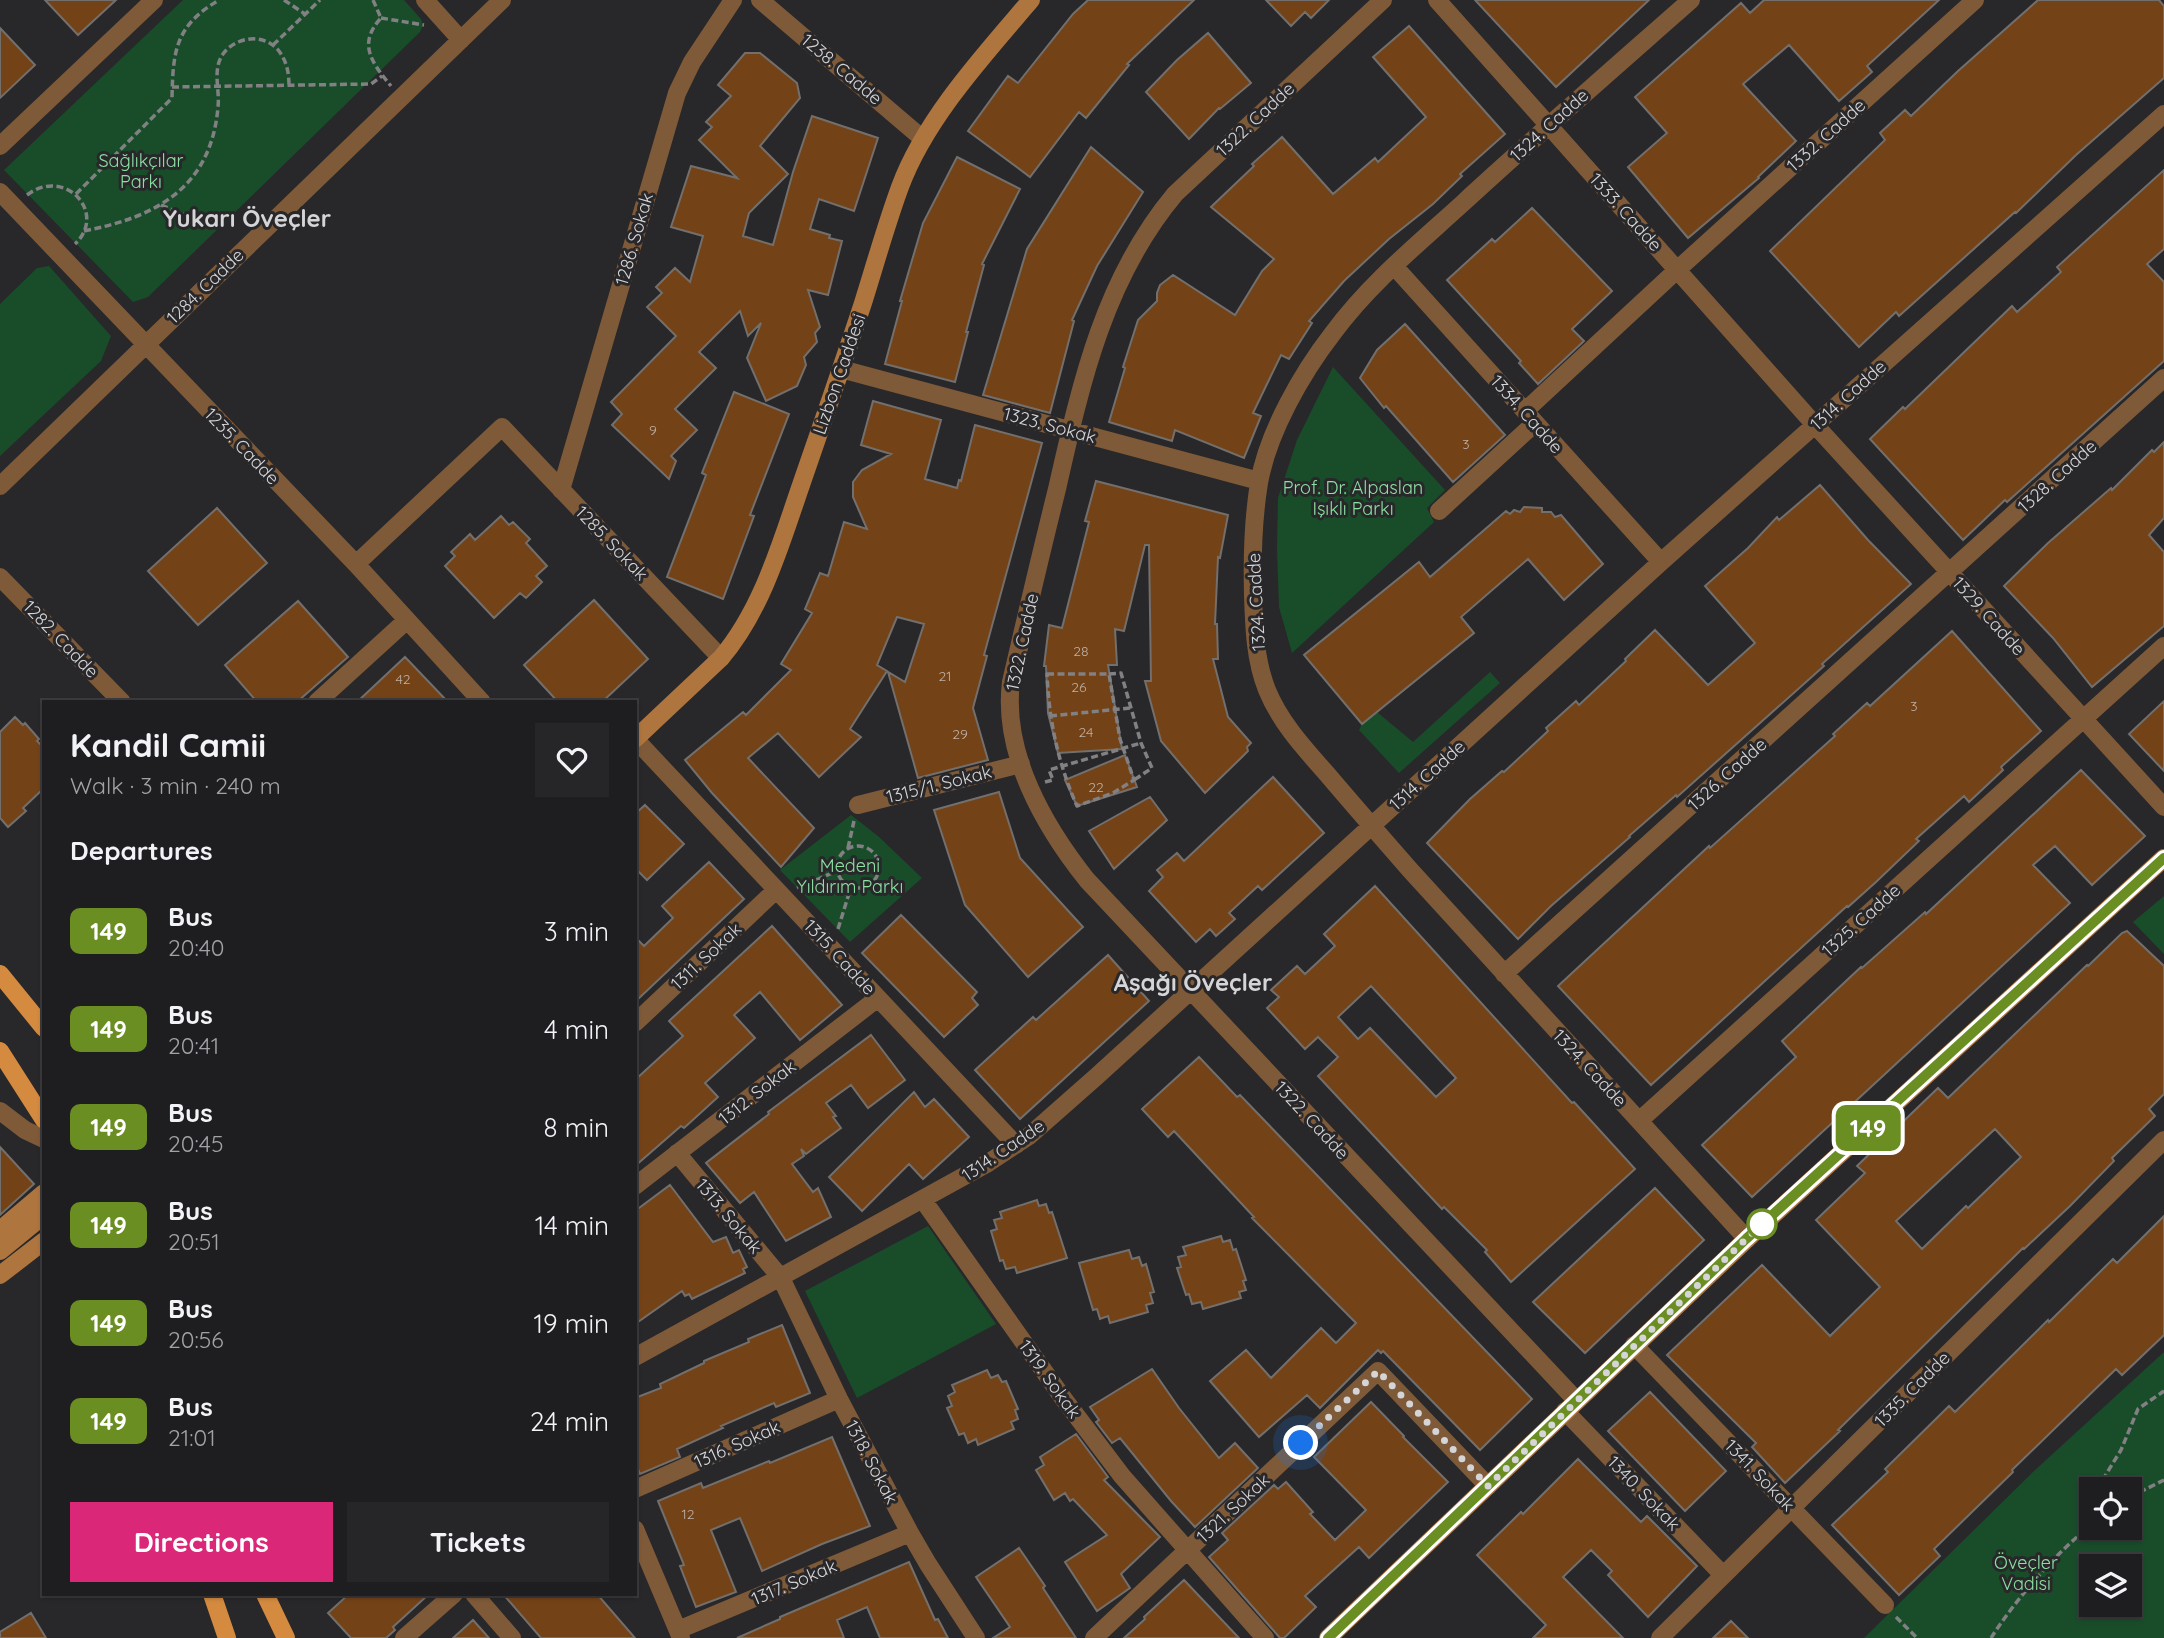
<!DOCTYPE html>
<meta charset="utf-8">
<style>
body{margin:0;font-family:Quicksand,sans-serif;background:#262629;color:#f1f3f6;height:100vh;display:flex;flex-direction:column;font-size:26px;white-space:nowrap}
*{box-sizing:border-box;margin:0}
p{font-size:23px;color:#a1a2a5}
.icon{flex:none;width:38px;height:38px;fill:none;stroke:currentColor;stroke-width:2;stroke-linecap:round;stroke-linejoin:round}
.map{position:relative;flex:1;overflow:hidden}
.panel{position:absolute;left:42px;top:700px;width:595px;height:896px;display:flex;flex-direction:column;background:#1e1d20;border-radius:0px;box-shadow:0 2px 5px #0004,0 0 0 2px #3c3b3e}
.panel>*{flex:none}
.badge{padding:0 14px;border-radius:10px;font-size:24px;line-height:46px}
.controls{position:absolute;left:2079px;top:1477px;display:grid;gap:14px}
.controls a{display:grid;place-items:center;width:63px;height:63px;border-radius:0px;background:#1e1d20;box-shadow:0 2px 5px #0004,0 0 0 2px #3c3b3e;font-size:35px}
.you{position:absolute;width:35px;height:35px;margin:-18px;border:5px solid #fff;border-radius:50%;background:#1a73e8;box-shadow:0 0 0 10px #1a73e833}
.map>.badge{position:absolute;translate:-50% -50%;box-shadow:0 0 0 4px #fff}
h2{padding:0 28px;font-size:26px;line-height:63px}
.round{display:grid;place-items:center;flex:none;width:74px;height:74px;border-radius:0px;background:#262629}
.summary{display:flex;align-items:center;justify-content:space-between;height:119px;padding:0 28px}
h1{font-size:33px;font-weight:700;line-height:52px}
.primary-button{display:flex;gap:14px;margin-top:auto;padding:14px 28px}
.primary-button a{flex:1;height:80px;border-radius:0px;background:#db2777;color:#fff;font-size:28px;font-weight:700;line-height:80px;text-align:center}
.primary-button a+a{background:#262629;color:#f1f3f6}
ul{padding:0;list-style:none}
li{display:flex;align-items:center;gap:21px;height:98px;padding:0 28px}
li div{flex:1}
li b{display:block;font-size:26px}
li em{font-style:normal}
li .badge{min-width:77px;font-weight:700;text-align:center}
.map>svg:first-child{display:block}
.green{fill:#194d2a;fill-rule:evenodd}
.building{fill:#744217;stroke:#726f6c;stroke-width:2;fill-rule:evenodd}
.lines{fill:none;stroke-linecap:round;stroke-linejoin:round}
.path{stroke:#818083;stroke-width:3.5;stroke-dasharray:7 3.5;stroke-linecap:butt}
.street{stroke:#7e5a39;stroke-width:18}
.secondary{stroke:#ae753e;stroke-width:18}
.primary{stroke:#d48a3f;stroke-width:18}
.line-casing{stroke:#fff;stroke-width:16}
.line{stroke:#6b8e23;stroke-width:10}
.walk{stroke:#d5d4d6;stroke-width:7;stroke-dasharray:0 12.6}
.stop-dot{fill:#fff;stroke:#6b8e23;stroke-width:3.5}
.labels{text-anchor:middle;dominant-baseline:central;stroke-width:6;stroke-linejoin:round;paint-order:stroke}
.number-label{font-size:14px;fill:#bdb0a6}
.street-label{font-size:18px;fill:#d5d4d6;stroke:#28272a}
.park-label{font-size:18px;fill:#8ce0a2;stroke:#28272a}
.district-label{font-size:24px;font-weight:bold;fill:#d5d4d6;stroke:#28272a}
</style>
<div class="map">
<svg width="2164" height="1638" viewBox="0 0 2164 1638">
<rect width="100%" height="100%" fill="#28272a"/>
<path class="green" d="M183 0H404L421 19 423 25 420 32 148 297 133 302 4 170Z
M49 266 111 336 101 361 0 456V304L37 268Z
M1333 367 1445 490 1427 508 1434 522 1292 653 1279 607 1277 549 1278 498 1297 440Z
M1490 672 1500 683 1399 773 1359 730 1362 724 1377 712 1413 742Z
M851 815 878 836 922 878 850 942 780 870Z
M2164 896V954L2133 922Z
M928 1226 996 1324 857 1398 805 1291Z
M2164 1352V1638H1864L2034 1471ZM2091 1489H2130V1528H2091ZM2091 1566H2130V1605H2091Z"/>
<path class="building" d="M45 0H116L78 35Z
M1088 0H1194L1127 64 1129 65 1086 118 1079 112 1030 177 968 131 1008 76 1018 83 1073 14Z
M1266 0H1329L1311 18 1305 12 1291 26Z
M1475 0H1649L1556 87Z
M1764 0H1939L1867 66 1872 72 1839 101 1789 45 1743 84 1796 141 1758 177 1759 178 1688 238 1628 167 1667 133 1635 97 1741 3 1750 13Z
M2038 0H2159L2164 6V78L2076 155 2016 213 2015 212 1899 316 1896 312 1859 347 1770 251 1885 140 1880 133 1905 110 1911 116 1958 71Z
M1409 26 1505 134 1460 174 1462 176 1433 204 1389 239 1344 281 1309 321 1312 323 1289 359 1281 355 1253 413 1261 416 1244 458 1175 430 1172 441 1109 422 1125 368 1123 367 1138 320 1157 301V293L1160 285 1173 275 1235 315 1262 271 1274 259 1211 207 1254 166 1252 164 1282 137 1333 194 1375 158 1378 162 1426 117 1373 57Z
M0 28 35 65 0 98Z
M1208 33 1251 83 1220 109 1219 108 1189 139 1146 92 1177 60Z
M745 53H760L797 83 800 98 760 146 788 174 749 213 743 236 773 245 793 172 812 116 878 138 854 211 819 199 810 229 830 235 829 238 842 241 828 295 808 290 820 327 815 333 817 342 804 357 806 365 797 386 766 401 747 358 761 323 748 336 740 311 699 352 716 368 675 409 697 430 671 456 676 461 669 479 612 425 622 414 611 402 676 336 647 307 662 293 656 287 675 268 690 282 703 236 671 227 691 166 737 178 699 140 712 127 706 122 731 96 718 85Z
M1091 147 1143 192 1097 266 1072 320 1074 321 1050 413 983 395 1027 249Z
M957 157 1020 189 982 264 984 265 966 332H968L955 382 885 364 902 301H900L923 223Z
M2164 170V249L2147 264 2164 282V361L2007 502 2005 500 1963 540 1870 439 1903 407 1905 409 2012 306 2017 312 2061 272 2057 267Z
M1532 208 1612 291 1572 329 1584 341 1538 384 1519 363 1521 361 1447 280 1492 239 1495 242Z
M1405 324 1505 435 1453 482 1386 406 1384 408 1360 378 1377 350Z
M734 392 789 414 750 515 754 516 723 599 667 577 706 475 702 473Z
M873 401 941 420 925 479 957 488 959 480 961 481 975 425 1042 443 984 655 987 656 973 708 988 760 918 778 888 672 905 682 924 624 897 617 877 665 887 671 850 729 861 737 819 777 778 733 748 758 814 828 781 867 712 793 685 760 743 712 746 715 791 670 781 664 812 613 805 609 820 573 828 576 844 522 867 529 853 497V482L862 470 891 454 861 445Z
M2164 442V518L2149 535 2164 552V626L2092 687 2053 638 2004 586 2048 543 2111 488 2112 490 2152 450 2154 452Z
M1096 481 1228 515 1220 558 1218 557 1215 624H1217L1218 659H1213L1228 717 1251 743 1247 747 1248 751 1242 757 1205 793 1161 741 1145 681H1151L1149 545H1145L1124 631 1115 629 1117 665H1108L1122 749 1058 753 1048 713 1046 666H1044L1049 625 1062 628 1089 522 1085 521Z
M1820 485 1868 540 1911 584 1822 664 1824 666 1677 797 1676 795 1629 836 1630 837 1551 906 1518 939 1427 843 1470 799 1502 771 1504 772 1548 731 1546 728 1576 701 1579 705 1626 661 1625 659 1655 630 1708 685 1755 643 1705 586 1748 548 1777 517 1779 520Z
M1524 507 1542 508V512H1551L1555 517 1561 515 1603 564 1564 600 1528 559 1461 617 1474 633 1362 724 1304 655 1419 562 1430 577 1506 511 1510 514 1514 510 1520 512Z
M217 508 267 563 198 625 148 571Z
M501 516 509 525 513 522 530 539 526 543 547 566 536 576 542 582 526 598 520 593 494 618 445 566 455 556 451 552 470 534 475 540Z
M594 600 648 659 602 702H558L524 665Z
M298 601 348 657 297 702H257L225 665Z
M1952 631 2041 731 2001 767 2003 770 1969 802 1964 796 1916 839 1919 841 1876 882 1848 907 1847 906 1651 1085 1558 986 1709 846 1710 848 1835 736 1833 734 1867 703 1870 706Z
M405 657 448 702H357Z
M2164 701V771L2129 734Z
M15 717 23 725 25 723 39 739 37 741 44 748V788L23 808 26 811 8 827 0 818V732Z
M1125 755 1137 787 1077 806 1065 780Z
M2081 770 2145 836 2092 885 2055 846 2033 865 2070 903 1752 1197 1702 1145 1796 1057 1782 1041 1861 967 1862 968 1925 912 1926 914Z
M1273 777 1324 833 1262 890 1258 886 1229 913 1235 919 1216 936 1210 929 1196 942 1149 891 1163 877 1157 870 1177 853 1184 861Z
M999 792 1020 858 1083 927 1028 977 965 905 934 810Z
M1150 797 1167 820 1114 869 1089 831Z
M645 805 684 844 647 880 635 868V814Z
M709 862 744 899 635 1002V937L644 946 673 918 662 906Z
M1375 886 1572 1103 1574 1102 1635 1169 1511 1282 1485 1252 1487 1250 1444 1207 1442 1209 1318 1076 1338 1057 1318 1037 1305 1049 1267 1008 1279 997 1271 990 1297 966 1305 974 1335 946 1324 934ZM1371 986 1456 1078 1436 1097 1370 1028 1358 1039 1338 1017Z
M901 915 977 992 972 998 978 1005 944 1037 862 953Z
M772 926 842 1005 800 1040 760 992 734 1015 755 1038 705 1083 718 1097 684 1128 681 1126 635 1166V1080L683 1036 669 1021Z
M2127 931 2164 966V1094L2149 1109 2155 1116 2112 1158 2114 1161 2070 1206 2024 1249 2023 1248 1838 1430 1840 1431 1785 1483 1752 1447 1756 1443 1667 1355 1762 1265 1830 1336 1880 1287 1816 1220 1865 1173 1857 1166 1938 1088 1948 1098 2087 965 2088 966 2122 933ZM1995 1129 2021 1157 1968 1208 1966 1206 1922 1249 1896 1221Z
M1108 955 1149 1001 1020 1119 975 1070 1033 1017 1036 1020Z
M871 1035 905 1080 868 1108 851 1085 826 1103 836 1116 833 1117 841 1128 806 1154 801 1149 804 1156 792 1164 813 1192 818 1188 831 1217 786 1241 754 1192 740 1203 706 1163 769 1114 768 1112Z
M1199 1057 1237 1097 1240 1095 1532 1399 1480 1450 1383 1351 1381 1353 1378 1350 1320 1408 1307 1395 1259 1437 1210 1381 1246 1350 1271 1378 1321 1328 1336 1343 1356 1323 1252 1218 1254 1217 1174 1131 1168 1137 1142 1109Z
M914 1092 925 1107 934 1099 969 1137 923 1179 909 1164 862 1211 829 1177Z
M0 1147 34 1184 0 1215Z
M670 1185 713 1242 726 1237 733 1253 739 1250 747 1267 743 1269 745 1273 692 1299 689 1294 685 1296 682 1291 635 1324V1211Z
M1655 1188 1704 1240 1585 1353 1533 1302Z
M1037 1200 1039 1206 1046 1204 1049 1213 1052 1212 1067 1258 1017 1273 1015 1267 1006 1269 1003 1260 1000 1261 991 1231 997 1229 994 1220 1002 1218 1000 1212Z
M2164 1216V1335L2122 1375 2116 1369 2012 1470 2013 1472 1934 1549 1940 1556 1899 1595 1832 1525 1888 1472 1885 1469 1949 1406 1955 1412 2048 1320 2049 1322 2113 1259 2117 1263Z
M1221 1236 1223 1242 1230 1240 1233 1250 1236 1249 1246 1280 1243 1281 1246 1290 1239 1292 1241 1298 1203 1309 1201 1302 1192 1304 1189 1294 1186 1295 1177 1268 1181 1267 1178 1257 1186 1255 1183 1247Z
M1129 1250 1132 1259 1139 1257 1142 1266 1146 1264 1154 1292 1150 1293 1153 1303 1146 1305 1148 1312 1110 1323 1108 1316 1100 1319 1097 1309 1093 1310 1079 1263Z
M782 1325 810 1393 776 1407 774 1403 721 1426 723 1428 677 1449 680 1457 640 1474 635 1461V1398L661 1388 660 1384 704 1363V1361L749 1342 748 1339Z
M1152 1369 1179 1408 1219 1458 1235 1443 1258 1468 1195 1527 1171 1501 1120 1438 1112 1443 1096 1422 1099 1420 1090 1407Z
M987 1370 991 1378 998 1375 1002 1382 1006 1381 1018 1409 1015 1410 1018 1419 1011 1422 1014 1429 978 1445 976 1439 968 1443 964 1433 959 1435 947 1408 952 1406 948 1396 955 1392 952 1385Z
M1650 1392 1726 1471 1685 1511 1608 1431Z
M1371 1402 1404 1436 1403 1437 1448 1482 1369 1558 1359 1547 1305 1596 1316 1607 1284 1638H1280L1209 1557 1228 1540 1222 1533 1274 1485 1278 1489 1286 1482 1313 1512 1310 1514 1335 1540 1366 1510 1314 1457Z
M1076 1434 1108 1477 1104 1480 1160 1537 1121 1574 1130 1588 1097 1611 1065 1562 1107 1535 1073 1499 1070 1501 1065 1493 1054 1500 1036 1470 1044 1465 1040 1457Z
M832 1437 870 1526 822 1544 762 1571 740 1518 711 1530 736 1592 696 1607 680 1566 684 1565 658 1501 701 1483 703 1488 769 1461 770 1463Z
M1578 1459 1641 1522 1647 1516 1697 1566 1648 1617 1608 1575 1612 1571 1591 1550 1563 1577 1623 1638H1533L1546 1625 1477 1555 1521 1512 1523 1514Z
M1019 1548 1045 1586 1043 1588 1076 1638H993L1010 1627 976 1577Z
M909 1562 935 1620 938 1619 948 1638H880L867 1607 837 1620 844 1638H737L780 1619V1617Z
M1184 1580 1239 1638H1124L1145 1619 1144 1617Z
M349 1594H429L393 1627 395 1630 386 1638H351L328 1613Z
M503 1594H597L635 1638H541Z
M31 1613 46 1638H0V1632Z
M473 1620 489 1638H453Z
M1731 1621 1748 1638H1713Z"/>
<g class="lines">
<path class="path" d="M284 0 305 14
M373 0 381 18C357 44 372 63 391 86
M381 18 424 25
M273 45 320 0
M172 87 371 84 382 76
M76 194 172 98C173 51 175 26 219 0
M27 195C65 166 108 213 75 244
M161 205 213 227
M84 231C156 217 211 188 218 107 220 89 212 70 223 54 235 37 264 32 279 51 287 62 289 73 289 86
M1047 674H1109L1120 739 1134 780 1113 793 1077 806C1058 763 1049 721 1047 674Z
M1109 674 1121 673 1141 743 1152 768 1134 780
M1050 716 1130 708
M1045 782 1053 780 1049 770 1141 743
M837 867a21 21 0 1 1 42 0a21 21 0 1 1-42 0Z
M848 848 854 821
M797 888 837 871
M838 929 851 887
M2097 1489 2121 1450 2138 1409 2164 1391
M2130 1497 2164 1480
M2086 1527 2091 1498
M1896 1617 1917 1638
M1991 1638C2016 1599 2055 1554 2091 1525"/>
<path class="street" d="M425 0 461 40
M760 0 923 139
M1383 0 1175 194C1104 279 1081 383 1057 489 1041 553 1026 617 1011 682 1002 753 1044 826 1087 880L1576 1400
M1437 0 1815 425 2164 807
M1691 0C1615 67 1538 134 1463 203 1418 244 1370 283 1333 333 1302 373 1268 432 1259 483 1253 520 1252 558 1253 595 1254 627 1255 660 1267 690 1280 722 1304 748 1327 774 1355 807 1383 839 1411 871 1522 994 1635 1116 1747 1239
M0 146 154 0
M0 192 356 564 482 702
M1394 266 1661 562
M841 369 1259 481
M1525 411 1677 270 1975 0
M0 486 502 0
M561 490 677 93 692 62 733 0
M1439 511 1535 423
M356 564 502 427 721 658
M0 577 122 702
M317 702 407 620
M635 739 1016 1145
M858 805 1021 764
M1504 974 2164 378
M635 1023 776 890
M0 1111 25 1130 44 1139
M1639 1121 2164 646
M677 1153 781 1278 839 1399 910 1533 928 1564 976 1638
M635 1186 878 998
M923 1200 1063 1398 1122 1476 1265 1638
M1634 1345 1885 1605
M635 1357 988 1163 1029 1136 1097 1076 1661 562 2164 114
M1565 1411 1723 1575
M635 1489 839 1399
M635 1529 681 1638
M474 1594 512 1638
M678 1630 910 1533
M404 1638 454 1594
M1094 1638 1378 1371 1488 1486
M1660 1638 2164 1140"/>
<path class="secondary" d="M635 739 721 658C762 610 781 543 801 485 822 424 843 364 863 303 875 265 886 225 900 187 925 119 984 55 1031 0
M0 1230 44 1193
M0 1251 44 1215
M0 1275 44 1241
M1328 1638 1747 1239 2164 858"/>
<path class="primary" d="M0 974 44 1028
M0 1051 44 1120
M212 1594 227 1638
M265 1594 286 1638"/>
</g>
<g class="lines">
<g class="line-casing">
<path id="line" d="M1328 1638 1746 1239 2164 858"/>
</g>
<use href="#line" class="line"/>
<path class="walk" d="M1301 1443 1378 1371 1488 1486 1766 1220 1762 1224"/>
</g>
<circle class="stop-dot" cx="1762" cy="1224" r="14"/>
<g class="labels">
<g class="number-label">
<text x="653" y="430">9</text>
<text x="1466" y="444">3</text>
<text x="1081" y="651">28</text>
<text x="945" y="676">21</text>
<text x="403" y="679">42</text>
<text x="1079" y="687">26</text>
<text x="1914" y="706">3</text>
<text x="1086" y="732">24</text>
<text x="960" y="734">29</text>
<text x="1096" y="787">22</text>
<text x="688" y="1514">12</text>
</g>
<g class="street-label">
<text transform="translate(842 69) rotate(40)">1238. Cadde</text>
<text transform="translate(1255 119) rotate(-43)">1322. Cadde</text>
<text transform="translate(1549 125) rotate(-42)">1324. Cadde</text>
<text transform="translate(1826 135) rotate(-42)">1332. Cadde</text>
<text transform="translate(1626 212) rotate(48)">1333. Cadde</text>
<text transform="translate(634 239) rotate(-74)">1286. Sokak</text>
<text transform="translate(205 286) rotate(-44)">1284. Cadde</text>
<text transform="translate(839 374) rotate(-71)">Lizbon Caddesi</text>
<text transform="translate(1848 395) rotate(-42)">1314. Cadde</text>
<text transform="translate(1527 414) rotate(48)">1334. Cadde</text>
<text transform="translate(1050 425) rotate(15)">1323. Sokak</text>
<text transform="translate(242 446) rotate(46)">1235. Cadde</text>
<text transform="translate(2057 476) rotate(-42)">1328. Cadde</text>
<text transform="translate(612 543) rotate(46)">1285. Sokak</text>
<text transform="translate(1256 602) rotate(-93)">1324. Cadde</text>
<text transform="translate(1989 616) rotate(48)">1329. Cadde</text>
<text transform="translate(61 639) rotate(46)">1282. Cadde</text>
<text transform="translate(1022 642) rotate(-78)">1322. Cadde</text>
<text transform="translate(1727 774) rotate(-42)">1326. Cadde</text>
<text transform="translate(1427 775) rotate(-42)">1314. Cadde</text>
<text transform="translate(939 784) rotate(-14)">1315/1. Sokak</text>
<text transform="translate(1861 920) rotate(-42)">1325. Cadde</text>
<text transform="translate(706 956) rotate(-43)">1311. Sokak</text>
<text transform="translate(840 957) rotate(47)">1315. Cadde</text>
<text transform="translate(1590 1068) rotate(47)">1324. Cadde</text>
<text transform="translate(757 1092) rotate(-38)">1312. Sokak</text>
<text transform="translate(1312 1120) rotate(47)">1322. Cadde</text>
<text transform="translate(1003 1150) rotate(-34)">1314. Cadde</text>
<text transform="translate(729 1216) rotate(50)">1313. Sokak</text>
<text transform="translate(1050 1379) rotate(54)">1319. Sokak</text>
<text transform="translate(1912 1389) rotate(-45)">1335. Cadde</text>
<text transform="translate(737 1444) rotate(-24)">1316. Sokak</text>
<text transform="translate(872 1462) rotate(62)">1318. Sokak</text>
<text transform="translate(1760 1475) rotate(46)">1341. Sokak</text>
<text transform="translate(1644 1493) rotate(46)">1340. Sokak</text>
<text transform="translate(1233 1508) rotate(-43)">1321. Sokak</text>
<text transform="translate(794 1582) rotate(-23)">1317. Sokak</text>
</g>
<g class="park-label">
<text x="141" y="160">Sağlıkçılar<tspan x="141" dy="21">Parkı</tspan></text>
<text x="1353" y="487">Prof. Dr. Alpaslan<tspan x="1353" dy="21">Işıklı Parkı</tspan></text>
<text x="850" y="865">Medeni<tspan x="850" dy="21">Yıldırım Parkı</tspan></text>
<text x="2026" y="1562">Öveçler<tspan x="2026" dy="21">Vadisi</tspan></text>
</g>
<g class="district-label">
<text x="247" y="218">Yukarı Öveçler</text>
<text x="1193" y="982">Aşağı Öveçler</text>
</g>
</g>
</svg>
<div class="controls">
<a><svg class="icon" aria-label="locate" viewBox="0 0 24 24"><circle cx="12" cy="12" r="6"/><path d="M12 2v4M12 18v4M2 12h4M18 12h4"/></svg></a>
<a><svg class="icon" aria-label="layers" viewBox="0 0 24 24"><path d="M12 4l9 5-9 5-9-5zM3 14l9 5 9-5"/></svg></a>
</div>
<div class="you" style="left:1301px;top:1443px"></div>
<b class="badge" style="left:1868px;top:1128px;background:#6b8e23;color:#fff">149</b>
<section class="panel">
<div class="summary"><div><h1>Kandil Camii</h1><p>Walk · 3 min · 240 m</p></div><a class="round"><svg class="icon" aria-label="heart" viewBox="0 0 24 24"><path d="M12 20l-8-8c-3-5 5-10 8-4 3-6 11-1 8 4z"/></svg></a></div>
<h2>Departures</h2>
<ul>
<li><span class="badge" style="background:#6b8e23;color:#fff">149</span><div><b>Bus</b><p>20:40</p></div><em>3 min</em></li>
<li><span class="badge" style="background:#6b8e23;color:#fff">149</span><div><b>Bus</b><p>20:41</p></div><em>4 min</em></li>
<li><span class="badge" style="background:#6b8e23;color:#fff">149</span><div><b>Bus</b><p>20:45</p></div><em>8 min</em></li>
<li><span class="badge" style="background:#6b8e23;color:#fff">149</span><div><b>Bus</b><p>20:51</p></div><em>14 min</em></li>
<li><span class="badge" style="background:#6b8e23;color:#fff">149</span><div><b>Bus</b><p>20:56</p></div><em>19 min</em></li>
<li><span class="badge" style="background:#6b8e23;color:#fff">149</span><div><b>Bus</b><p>21:01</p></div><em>24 min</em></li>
</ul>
<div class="primary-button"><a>Directions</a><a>Tickets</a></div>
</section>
</div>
